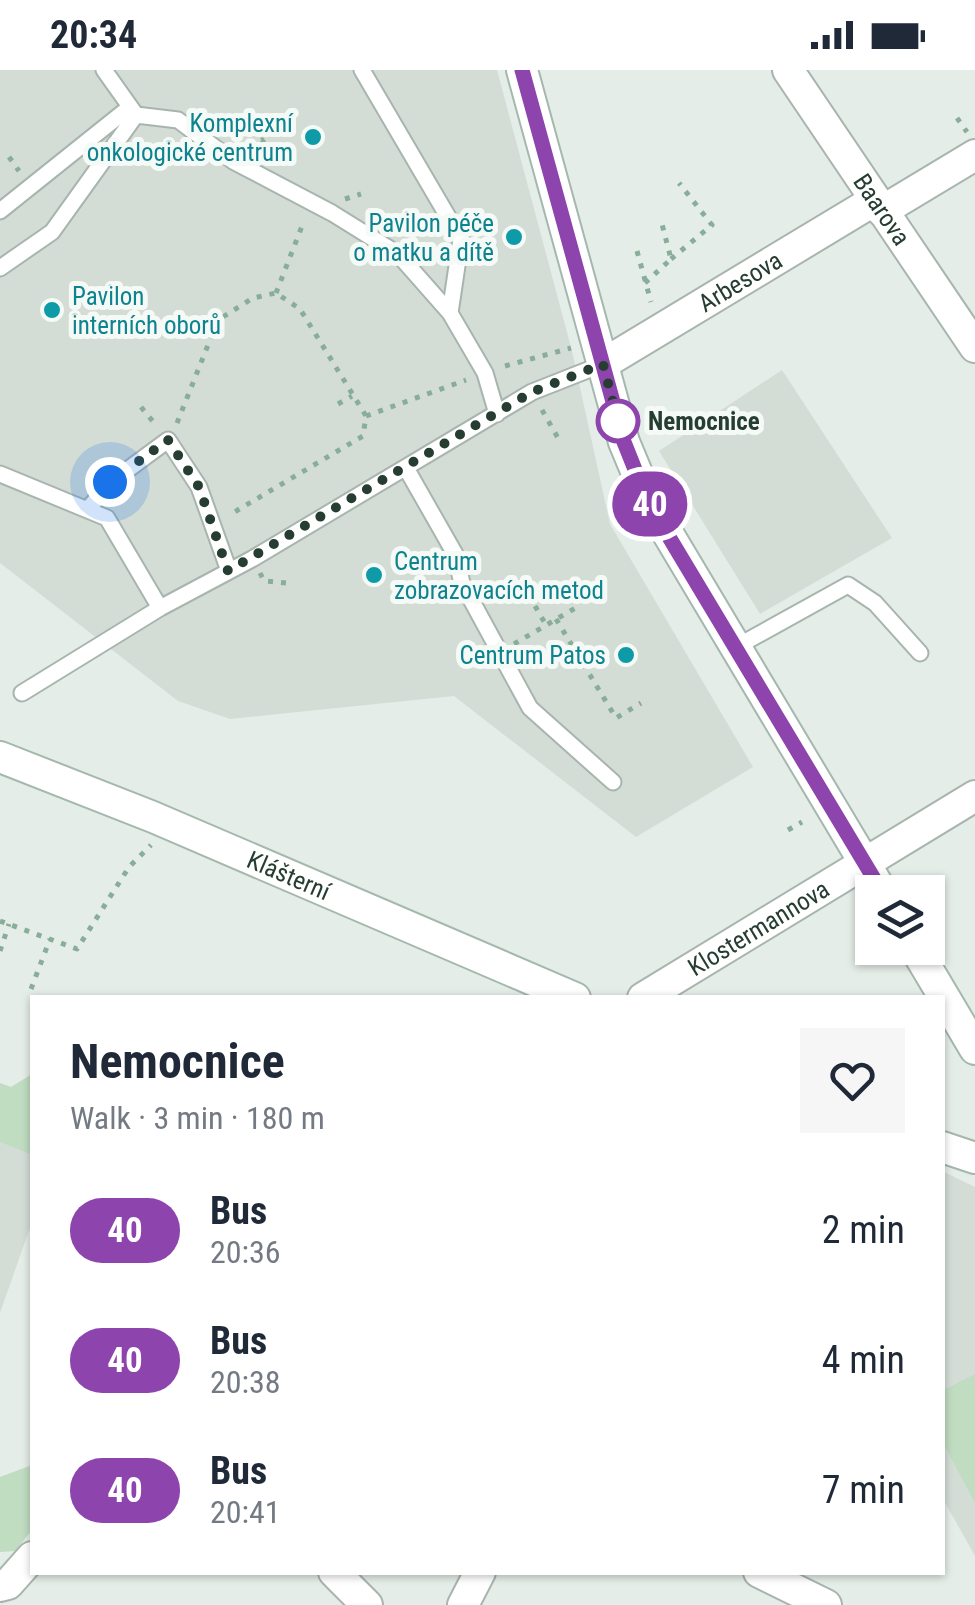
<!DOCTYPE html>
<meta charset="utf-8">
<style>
body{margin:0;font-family:"Roboto Condensed",sans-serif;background:#f6f6f7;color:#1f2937;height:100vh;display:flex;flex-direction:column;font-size:38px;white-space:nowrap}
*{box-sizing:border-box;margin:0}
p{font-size:32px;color:#747a83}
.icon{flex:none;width:55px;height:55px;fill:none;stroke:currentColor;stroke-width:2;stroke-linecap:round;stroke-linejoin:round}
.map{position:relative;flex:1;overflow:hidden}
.details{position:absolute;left:30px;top:925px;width:915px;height:580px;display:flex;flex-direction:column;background:#fff;border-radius:0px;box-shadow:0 2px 8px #0004}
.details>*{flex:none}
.badge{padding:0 20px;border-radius:32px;font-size:35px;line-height:65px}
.fabs{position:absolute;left:855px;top:805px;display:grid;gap:20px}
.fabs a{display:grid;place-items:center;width:90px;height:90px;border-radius:0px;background:#fff;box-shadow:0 2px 8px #0004;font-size:50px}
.you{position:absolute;width:50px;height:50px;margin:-25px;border:8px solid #fff;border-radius:50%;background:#1a73e8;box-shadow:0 0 0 15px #1a73e833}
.map>.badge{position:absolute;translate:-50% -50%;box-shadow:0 0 0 5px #fff}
.round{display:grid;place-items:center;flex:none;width:105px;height:105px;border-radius:0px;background:#f6f6f7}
.overview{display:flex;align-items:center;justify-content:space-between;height:170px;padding:0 40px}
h1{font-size:48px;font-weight:700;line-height:75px}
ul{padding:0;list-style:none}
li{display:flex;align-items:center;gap:30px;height:130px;padding:0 40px}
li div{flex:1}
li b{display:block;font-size:38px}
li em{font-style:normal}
li .badge{min-width:110px;font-weight:700;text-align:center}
.status{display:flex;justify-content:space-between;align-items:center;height:70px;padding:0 50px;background:#fff;direction:ltr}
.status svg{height:28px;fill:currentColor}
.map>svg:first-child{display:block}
.built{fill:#d3ddd6}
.green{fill:#c0dcc1}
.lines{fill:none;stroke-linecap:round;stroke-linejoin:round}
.lane-casing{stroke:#a8b5ae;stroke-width:19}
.street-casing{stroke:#a8b5ae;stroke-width:34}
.secondary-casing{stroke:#a4b8ad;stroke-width:34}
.path{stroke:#88ae99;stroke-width:5;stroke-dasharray:5 8;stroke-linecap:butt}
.lane{stroke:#fff;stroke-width:15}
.street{stroke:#fff;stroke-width:30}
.secondary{stroke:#fff;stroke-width:30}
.line-casing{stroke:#fff;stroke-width:22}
.line{stroke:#8e44ad;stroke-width:15}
.walk{stroke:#263d32;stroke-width:10;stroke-dasharray:0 18}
.culture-dot{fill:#0f9aa8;stroke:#f5faf7;stroke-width:4}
.stop-dot{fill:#fff;stroke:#8e44ad;stroke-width:5}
.labels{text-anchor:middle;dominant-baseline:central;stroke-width:10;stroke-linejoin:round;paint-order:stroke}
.culture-label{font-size:25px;fill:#0d838f;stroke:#f5faf7;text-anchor:end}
.street-label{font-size:25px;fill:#263d32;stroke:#f5faf7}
.stop-label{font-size:25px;font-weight:bold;fill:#263d32;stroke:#f5faf7;text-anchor:start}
</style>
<div class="status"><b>20:34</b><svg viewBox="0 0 49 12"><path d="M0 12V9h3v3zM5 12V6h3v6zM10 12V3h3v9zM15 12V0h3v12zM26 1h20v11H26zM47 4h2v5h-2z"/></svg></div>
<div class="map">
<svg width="975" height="1535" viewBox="0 0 975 1535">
<rect width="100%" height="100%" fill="#e5ede8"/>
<path class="built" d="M0 0H497L572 281 610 454 753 697 636 767 454 626 230 649 178 631 0 493Z
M782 300 892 468 760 544 659 381Z
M0 1072 32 1085V1152L0 1243Z
M942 1101 975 1117V1486L943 1429Z"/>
<path class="green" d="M32 1004V1085L0 1072V1013L11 1017Z
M975 1304V1433L943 1373 942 1321Z
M32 1395V1460L15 1481 0 1482V1407Z"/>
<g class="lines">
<g class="lane-casing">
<path id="lane" d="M104 0 136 45 178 50 233 91 332 143 398 184 450 243 485 303 497 344
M362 0 461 169 450 243
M0 141 130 37
M0 198 52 162 136 45
M406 398 455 484 462 513 530 638 613 712
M0 404 107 448 160 538
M88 439 111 412 168 370 199 417 229 501
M736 577 848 515 875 533 920 583
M22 623 160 538 252 489 532 322 603 294"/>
</g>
<g class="street-casing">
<g id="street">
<path id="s1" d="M788 0 975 277"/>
<path d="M882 141 975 85"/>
<path id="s2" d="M603 294 875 130"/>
<path id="s3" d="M643 928 975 726"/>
<path d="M334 1502 367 1535"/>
<path d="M759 1502 826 1535"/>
<path d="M0 1516 8 1514 32 1487"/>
<path d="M463 1535 480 1502"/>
</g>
</g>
<g class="secondary-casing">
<g id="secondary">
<path d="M522 0 624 372 649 432 882 822"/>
<path id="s4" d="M0 687 153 747 575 928"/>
<path d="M915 878 975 979"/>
<path d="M942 1077 975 1088"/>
</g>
</g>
<path class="path" d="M957 48 967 62
M251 78 262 70 273 88
M9 87 19 101
M345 129 361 124
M637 181 651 232
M671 189 712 155 679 113
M645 213 671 189 662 154
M276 223 304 151
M505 296 571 278
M338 334 352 326
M141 337 155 354
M542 340 558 368
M366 346 466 310
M177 353 218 250 253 228 276 223 300 239 366 346 363 366 231 444
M260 503 264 511 287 513
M535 536 546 555
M556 549 616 648 641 633
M514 574 577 537
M788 760 802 752
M0 851 77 879 129 797 151 775
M0 881 9 854
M31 919 50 869"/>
<use href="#lane" class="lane"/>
<use href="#street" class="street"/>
<use href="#secondary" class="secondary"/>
</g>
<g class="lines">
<g class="line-casing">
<path id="line" d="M522 0 624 372 648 432 882 822"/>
</g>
<use href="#line" class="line"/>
<path class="walk" d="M110 412 168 370 199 417 228 501 532 322 603 294 618 351"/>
</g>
<g class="culture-dot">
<circle cx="313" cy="67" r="10"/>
<circle cx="514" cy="167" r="10"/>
<circle cx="52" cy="240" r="10"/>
<circle cx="374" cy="505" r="10"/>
<circle cx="626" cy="585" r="10"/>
</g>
<circle class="stop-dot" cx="618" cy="351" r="20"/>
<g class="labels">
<g class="culture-label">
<text x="293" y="53">Komplexní<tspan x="293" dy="29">onkologické centrum</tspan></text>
<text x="494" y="153">Pavilon péče<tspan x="494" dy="29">o matku a dítě</tspan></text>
<text x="72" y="226" text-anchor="start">Pavilon<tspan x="72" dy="29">interních oborů</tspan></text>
<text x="394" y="491" text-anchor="start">Centrum<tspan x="394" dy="29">zobrazovacích metod</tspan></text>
<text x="606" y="585">Centrum Patos</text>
</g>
<g class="street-label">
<text stroke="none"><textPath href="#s1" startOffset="168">Baarova</textPath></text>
<text stroke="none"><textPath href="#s2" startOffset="160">Arbesova</textPath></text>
<text stroke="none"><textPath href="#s4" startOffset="312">Klášterní</textPath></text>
<text stroke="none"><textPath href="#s3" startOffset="135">Klostermannova</textPath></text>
</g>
<g class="stop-label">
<text x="648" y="351">Nemocnice</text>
</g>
</g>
</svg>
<div class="fabs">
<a><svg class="icon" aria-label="layers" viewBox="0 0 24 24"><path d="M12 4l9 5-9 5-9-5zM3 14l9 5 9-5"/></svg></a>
</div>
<div class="you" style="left:110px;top:412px"></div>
<b class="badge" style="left:650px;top:434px;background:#8e44ad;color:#fff">40</b>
<section class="details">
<div class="overview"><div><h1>Nemocnice</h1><p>Walk · 3 min · 180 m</p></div><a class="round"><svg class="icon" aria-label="heart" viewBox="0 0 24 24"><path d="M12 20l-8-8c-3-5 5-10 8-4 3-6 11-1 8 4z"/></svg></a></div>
<ul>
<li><span class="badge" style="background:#8e44ad;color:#fff">40</span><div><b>Bus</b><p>20:36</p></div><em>2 min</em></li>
<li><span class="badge" style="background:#8e44ad;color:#fff">40</span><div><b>Bus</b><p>20:38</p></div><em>4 min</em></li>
<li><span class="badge" style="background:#8e44ad;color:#fff">40</span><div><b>Bus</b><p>20:41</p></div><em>7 min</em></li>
</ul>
</section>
</div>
